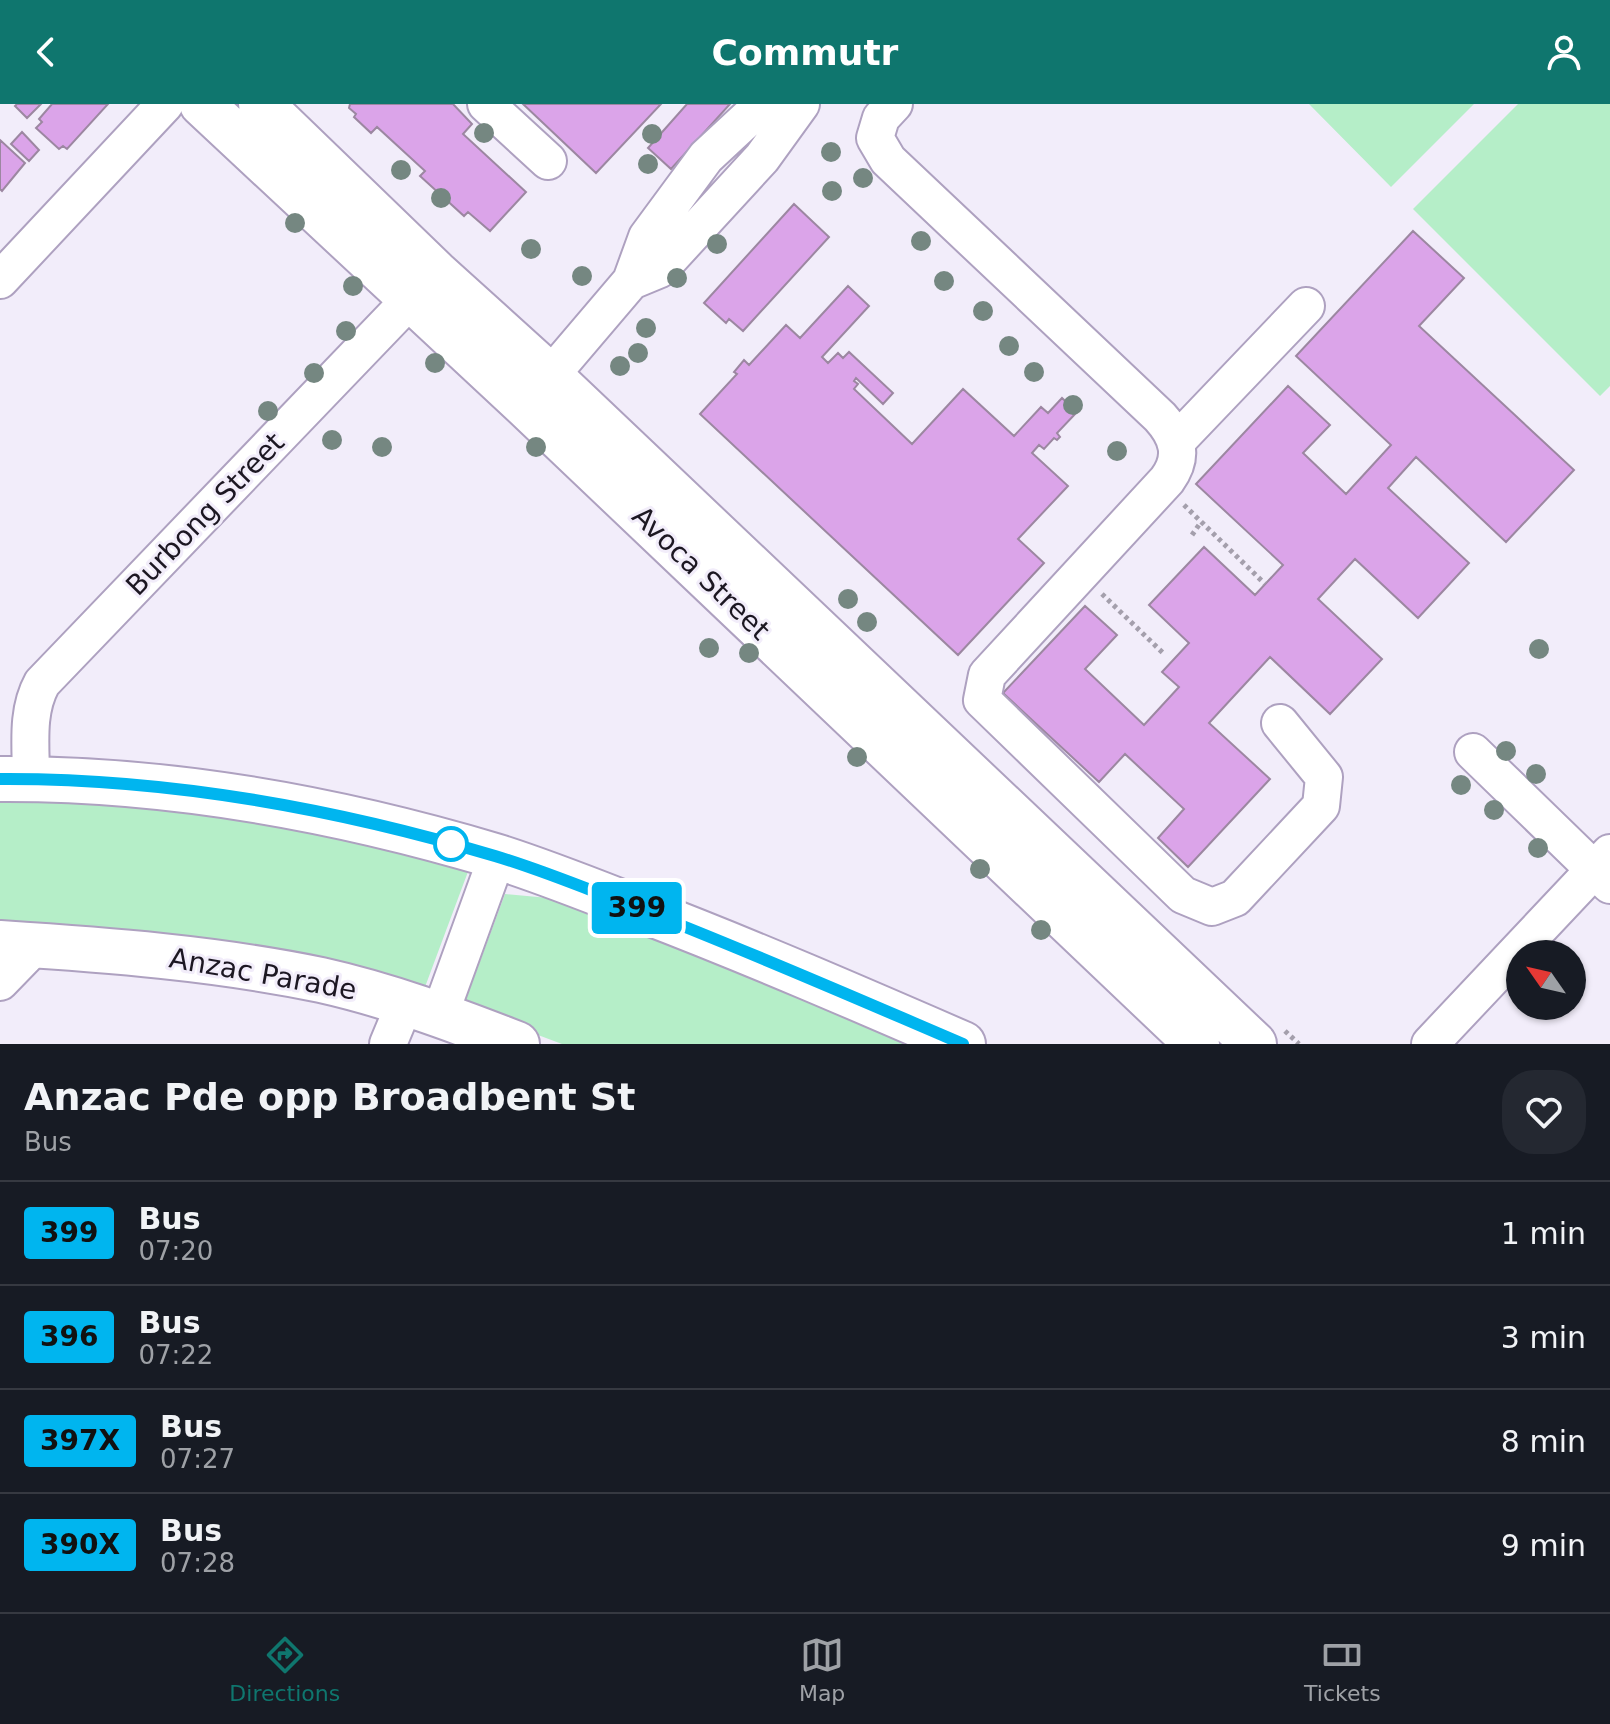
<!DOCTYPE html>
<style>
body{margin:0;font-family:"DejaVu Sans",sans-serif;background:#242831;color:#f1f3f6;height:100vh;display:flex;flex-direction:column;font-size:30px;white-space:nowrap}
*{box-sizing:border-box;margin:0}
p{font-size:26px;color:#9ea1a6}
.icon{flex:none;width:44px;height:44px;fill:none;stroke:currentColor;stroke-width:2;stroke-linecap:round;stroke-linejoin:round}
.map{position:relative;height:940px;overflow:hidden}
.sheet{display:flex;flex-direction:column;background:#171b24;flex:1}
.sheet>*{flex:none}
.badge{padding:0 16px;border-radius:6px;font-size:28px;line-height:52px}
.needle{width:52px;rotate:304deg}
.buttons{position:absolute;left:1506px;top:836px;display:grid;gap:16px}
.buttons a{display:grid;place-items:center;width:80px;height:80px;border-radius:50%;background:#171b24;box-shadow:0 2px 6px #0004;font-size:40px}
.map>.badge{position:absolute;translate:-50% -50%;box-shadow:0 0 0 4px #fff}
.round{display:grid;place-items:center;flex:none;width:84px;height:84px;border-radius:32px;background:#242831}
.summary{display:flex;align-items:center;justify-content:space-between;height:136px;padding:0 24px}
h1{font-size:38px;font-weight:700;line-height:60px}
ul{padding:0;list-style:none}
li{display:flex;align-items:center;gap:24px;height:104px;padding:0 24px;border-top:2px solid #363941}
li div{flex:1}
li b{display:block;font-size:30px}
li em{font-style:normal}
li .badge{min-width:88px;font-weight:700;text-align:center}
header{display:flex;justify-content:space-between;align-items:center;height:104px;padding:0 24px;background:#0f766e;color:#fff;font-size:36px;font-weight:700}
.menu{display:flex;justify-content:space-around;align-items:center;height:112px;border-top:2px solid #363941;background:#171b24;font-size:22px;color:#9ea1a6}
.menu a{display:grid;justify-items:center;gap:4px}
.menu .active{color:#0f766e}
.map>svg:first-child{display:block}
.green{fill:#b5eec8}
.building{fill:#dba4e9;stroke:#9c87a1;stroke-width:2}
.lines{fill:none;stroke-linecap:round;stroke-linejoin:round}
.minor-casing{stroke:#aea1c0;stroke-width:40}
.major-casing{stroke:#aea1c0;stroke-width:48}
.path{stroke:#a49fac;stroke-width:5;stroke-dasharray:4 4;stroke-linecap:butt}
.minor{stroke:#fff;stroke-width:36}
.major{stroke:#fff;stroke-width:44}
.tree{fill:#758781}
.line-casing{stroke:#fff;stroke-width:18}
.line{stroke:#00b5ef;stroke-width:12}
.stop-dot{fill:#fff;stroke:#00b5ef;stroke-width:4}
.labels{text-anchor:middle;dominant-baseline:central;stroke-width:6;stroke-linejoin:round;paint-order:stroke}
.street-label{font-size:28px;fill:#1c1722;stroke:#f2edfa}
</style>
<header><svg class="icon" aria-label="back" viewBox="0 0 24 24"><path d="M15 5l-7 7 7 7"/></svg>Commutr<svg class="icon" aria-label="person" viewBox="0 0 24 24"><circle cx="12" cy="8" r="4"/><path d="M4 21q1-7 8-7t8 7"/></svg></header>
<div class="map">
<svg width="1610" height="940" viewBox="0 0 1610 940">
<rect width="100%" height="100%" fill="#f2edfa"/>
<path class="green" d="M1309 0H1474L1391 83Z
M1518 0H1610V282L1600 292 1413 105Z
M0 691 129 696 364 736 469 765 422 891 0 832Z
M505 790 581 797 927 940H562L463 903Z"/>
<path class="building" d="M17 0H41L27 14 15 2Z
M52 0H108L67 45 63 42 59 45 36 24 42 18 39 15Z
M350 0H453L472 20 463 30 526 88 490 127 468 108 464 112 420 72 425 67 377 23 371 29 354 13 356 10 349 4Z
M523 0H661L596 69Z
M687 0H730L671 65 648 44Z
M22 28 39 46 29 57 11 40Z
M0 36 25 59 2 87 0 85Z
M794 100 829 133 743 227 729 215 726 219 704 199Z
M1413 127 1464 174 1419 222 1574 366 1506 438 1416 353 1388 384 1469 459 1418 514 1355 455 1318 495 1382 555 1330 610 1270 553 1209 619 1270 675 1188 763 1158 734 1184 705 1125 650 1099 678 1003 589 1085 502 1117 531 1085 565 1144 621 1179 583 1162 568 1189 539 1149 501 1204 443 1255 491 1283 461 1196 380 1288 282 1330 321 1303 349 1346 390 1391 341 1296 252Z
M848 182 869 202 822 253 828 259 838 249 843 254 849 248 893 289 883 300 856 274 854 277 858 280 854 285 912 340 963 285 1014 332 1041 303 1048 309 1062 294 1077 308 1057 329 1060 333 1057 336 1054 334 1044 345 1039 341 1032 349 1068 382 1018 435 1044 459 958 551 700 310 737 270 734 268 744 256 749 261 786 221 800 234Z"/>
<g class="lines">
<g class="minor-casing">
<path id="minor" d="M486 0 548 57
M894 0 881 14 875 34 888 56 1160 313C1178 333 1184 353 1167 376L987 571 982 596 1183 791 1212 803 1235 794 1321 702 1324 673 1280 619
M0 176 165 0
M631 177 660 165 762 54 801 0
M534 291 631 177 647 133 706 53 763 0
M1177 337 1306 202
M1473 648 1610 781
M31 675C31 642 26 608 42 579L429 176
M0 878 35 842
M440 910 497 753
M388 940 405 899
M1430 940 1610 749"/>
</g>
<g class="major-casing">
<path id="major" d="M202 0 525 301 1197 940
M261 0 436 169 551 273 1254 940
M0 675C169 674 334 704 495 752 546 768 595 788 644 807 751 848 857 894 963 940
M0 839C107 846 215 854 321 876 388 891 453 915 517 940"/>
</g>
<path class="path" d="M1184 401 1265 480
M1192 431 1201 418
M1102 490 1164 550
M1285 927 1299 940"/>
<use href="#minor" class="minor"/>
<use href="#major" class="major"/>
</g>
<g class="tree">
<circle cx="484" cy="29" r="10"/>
<circle cx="652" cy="30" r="10"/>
<circle cx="831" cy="48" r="10"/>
<circle cx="648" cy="60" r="10"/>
<circle cx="401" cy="66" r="10"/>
<circle cx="863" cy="74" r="10"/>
<circle cx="832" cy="87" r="10"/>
<circle cx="441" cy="94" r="10"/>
<circle cx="295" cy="119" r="10"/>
<circle cx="921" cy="137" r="10"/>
<circle cx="717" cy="140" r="10"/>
<circle cx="531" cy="145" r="10"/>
<circle cx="582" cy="172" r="10"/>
<circle cx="677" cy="174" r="10"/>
<circle cx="944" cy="177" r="10"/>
<circle cx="353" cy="182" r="10"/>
<circle cx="983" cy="207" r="10"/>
<circle cx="646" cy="224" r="10"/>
<circle cx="346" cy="227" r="10"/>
<circle cx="1009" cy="242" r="10"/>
<circle cx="638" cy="249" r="10"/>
<circle cx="435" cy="259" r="10"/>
<circle cx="620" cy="262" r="10"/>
<circle cx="1034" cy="268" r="10"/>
<circle cx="314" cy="269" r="10"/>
<circle cx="1073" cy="301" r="10"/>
<circle cx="268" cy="307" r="10"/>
<circle cx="332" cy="336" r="10"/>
<circle cx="382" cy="343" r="10"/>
<circle cx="536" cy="343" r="10"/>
<circle cx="1117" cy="347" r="10"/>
<circle cx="848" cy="495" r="10"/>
<circle cx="867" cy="518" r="10"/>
<circle cx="709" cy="544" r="10"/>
<circle cx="1539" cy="545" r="10"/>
<circle cx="749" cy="549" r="10"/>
<circle cx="1506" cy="647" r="10"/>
<circle cx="857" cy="653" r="10"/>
<circle cx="1536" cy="670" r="10"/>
<circle cx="1461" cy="681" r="10"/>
<circle cx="1494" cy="706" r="10"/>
<circle cx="1538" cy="744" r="10"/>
<circle cx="980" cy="765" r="10"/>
<circle cx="1041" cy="826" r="10"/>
</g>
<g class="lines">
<g class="line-casing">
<path id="line" d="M0 675C169 674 334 704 495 752 542 766 587 785 632 802 744 845 853 893 963 940"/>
</g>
<use href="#line" class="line"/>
</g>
<circle class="stop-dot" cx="451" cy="740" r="16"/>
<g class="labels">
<g class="street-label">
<text transform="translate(205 410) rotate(-46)">Burbong Street</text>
<text transform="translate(701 469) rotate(44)">Avoca Street</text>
<text transform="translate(263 870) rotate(10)">Anzac Parade</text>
</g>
</g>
</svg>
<div class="buttons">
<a><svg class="needle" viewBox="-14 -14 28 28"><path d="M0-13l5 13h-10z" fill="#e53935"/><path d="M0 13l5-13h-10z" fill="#9ea1a6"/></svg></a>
</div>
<b class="badge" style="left:637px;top:804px;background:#00b5ef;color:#111">399</b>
</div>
<section class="sheet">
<div class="summary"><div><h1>Anzac Pde opp Broadbent St</h1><p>Bus</p></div><a class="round"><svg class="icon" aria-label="heart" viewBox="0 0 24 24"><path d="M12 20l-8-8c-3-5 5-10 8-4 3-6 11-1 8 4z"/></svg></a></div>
<ul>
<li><span class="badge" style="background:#00b5ef;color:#111">399</span><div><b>Bus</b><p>07:20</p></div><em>1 min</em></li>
<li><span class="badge" style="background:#00b5ef;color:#111">396</span><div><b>Bus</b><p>07:22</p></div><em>3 min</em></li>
<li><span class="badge" style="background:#00b5ef;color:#111">397X</span><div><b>Bus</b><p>07:27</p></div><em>8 min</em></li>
<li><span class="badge" style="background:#00b5ef;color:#111">390X</span><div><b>Bus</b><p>07:28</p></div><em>9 min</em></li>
</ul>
</section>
<nav class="menu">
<a class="active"><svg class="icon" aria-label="directions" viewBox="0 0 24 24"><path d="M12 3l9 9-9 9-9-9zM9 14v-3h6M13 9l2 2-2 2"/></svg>Directions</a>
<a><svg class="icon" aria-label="map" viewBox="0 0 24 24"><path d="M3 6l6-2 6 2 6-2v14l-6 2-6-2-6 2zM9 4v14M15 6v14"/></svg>Map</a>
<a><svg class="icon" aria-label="tickets" viewBox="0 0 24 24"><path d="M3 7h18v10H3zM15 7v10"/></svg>Tickets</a>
</nav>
